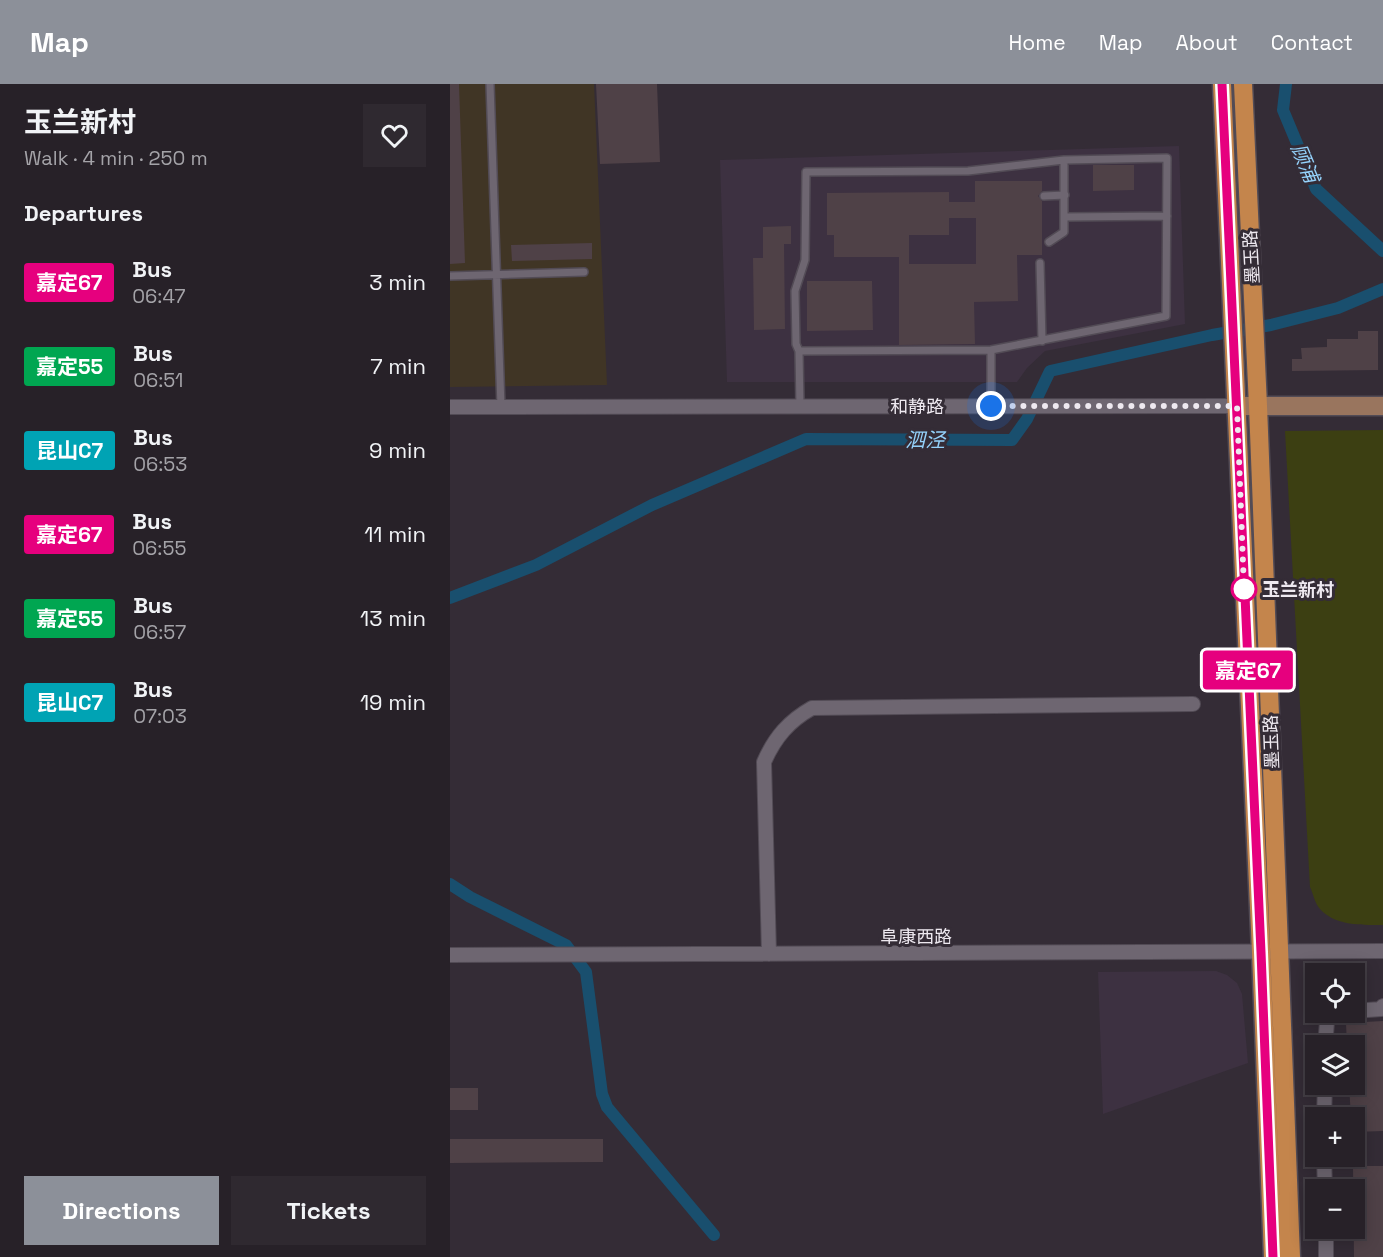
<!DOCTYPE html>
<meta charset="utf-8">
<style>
body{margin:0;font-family:"Space Grotesk","Noto Sans SC",sans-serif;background:#2f2930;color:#f1f3f6;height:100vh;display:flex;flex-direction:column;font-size:22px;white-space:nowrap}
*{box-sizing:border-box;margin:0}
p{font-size:20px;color:#a4a3a8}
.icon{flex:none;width:33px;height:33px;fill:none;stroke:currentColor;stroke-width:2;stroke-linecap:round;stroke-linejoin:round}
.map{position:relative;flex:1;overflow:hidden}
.sheet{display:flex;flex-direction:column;background:#272128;width:450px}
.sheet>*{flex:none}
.badge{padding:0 12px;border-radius:4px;font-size:21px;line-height:39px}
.controls{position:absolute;left:855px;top:879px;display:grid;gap:12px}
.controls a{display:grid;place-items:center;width:60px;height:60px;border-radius:0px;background:#272128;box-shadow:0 3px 15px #0003,0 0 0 2px #433e45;font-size:30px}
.you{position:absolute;width:30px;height:30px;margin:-15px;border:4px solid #fff;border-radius:50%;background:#1a73e8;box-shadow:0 0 0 9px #1a73e833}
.map>.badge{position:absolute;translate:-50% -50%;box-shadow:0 0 0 3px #fff}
h2{padding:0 24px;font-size:22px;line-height:54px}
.round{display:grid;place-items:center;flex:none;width:63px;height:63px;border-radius:0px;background:#2f2930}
.headline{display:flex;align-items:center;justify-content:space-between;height:102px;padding:0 24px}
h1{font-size:28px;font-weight:700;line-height:45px}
.primary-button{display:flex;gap:12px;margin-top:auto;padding:12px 24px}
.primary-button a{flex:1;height:69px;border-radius:0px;background:#8c9099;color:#fff;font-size:24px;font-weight:700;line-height:69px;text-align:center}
.primary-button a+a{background:#2f2930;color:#f1f3f6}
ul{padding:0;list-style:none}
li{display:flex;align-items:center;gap:18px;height:84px;padding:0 24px}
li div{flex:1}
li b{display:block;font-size:22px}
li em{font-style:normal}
li .badge{min-width:66px;font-weight:700;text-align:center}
header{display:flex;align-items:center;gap:36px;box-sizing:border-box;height:84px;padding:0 30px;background:#8c9099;color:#fff}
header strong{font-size:28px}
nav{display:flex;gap:33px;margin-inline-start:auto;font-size:21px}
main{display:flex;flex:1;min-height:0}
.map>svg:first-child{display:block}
.built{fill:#3d3141}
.industrial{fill:#403525}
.green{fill:#3c3f12}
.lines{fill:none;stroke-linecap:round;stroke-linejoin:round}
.canal{stroke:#194f6e;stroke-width:12}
.building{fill:#4f4147;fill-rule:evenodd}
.lane-casing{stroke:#524b55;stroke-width:10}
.street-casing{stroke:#524b55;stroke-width:16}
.secondary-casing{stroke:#524b55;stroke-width:21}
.primary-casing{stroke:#524b55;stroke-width:21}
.lane{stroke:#6e6671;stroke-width:7}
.street{stroke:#6e6671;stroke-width:14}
.secondary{stroke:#99755e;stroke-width:18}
.primary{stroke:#c4854c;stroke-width:18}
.line-casing{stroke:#fff;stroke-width:14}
.line{stroke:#e6007e;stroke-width:9}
.walk{stroke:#eee9f0;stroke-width:6;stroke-dasharray:0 10.8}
.stop-dot{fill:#fff;stroke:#e6007e;stroke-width:3}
.labels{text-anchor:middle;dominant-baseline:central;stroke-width:6;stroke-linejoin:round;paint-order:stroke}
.street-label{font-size:18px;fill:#eee9f0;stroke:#342c36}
.stop-label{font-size:18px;font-weight:bold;fill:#eee9f0;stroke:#342c36;text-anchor:start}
.water-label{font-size:20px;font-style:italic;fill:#94d1fa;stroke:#342c36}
</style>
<header>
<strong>Map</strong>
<nav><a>Home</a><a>Map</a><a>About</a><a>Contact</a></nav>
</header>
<main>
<section class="sheet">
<div class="headline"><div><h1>玉兰新村</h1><p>Walk · 4 min · 250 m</p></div><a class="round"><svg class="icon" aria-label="heart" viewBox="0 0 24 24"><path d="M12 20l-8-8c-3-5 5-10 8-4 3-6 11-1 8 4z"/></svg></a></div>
<h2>Departures</h2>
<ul>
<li><span class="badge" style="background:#e6007e;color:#fff">嘉定67</span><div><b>Bus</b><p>06:47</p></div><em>3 min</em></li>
<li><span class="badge" style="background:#00a651;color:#fff">嘉定55</span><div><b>Bus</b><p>06:51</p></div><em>7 min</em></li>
<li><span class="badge" style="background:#00a3b4;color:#fff">昆山C7</span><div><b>Bus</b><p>06:53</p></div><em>9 min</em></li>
<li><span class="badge" style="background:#e6007e;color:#fff">嘉定67</span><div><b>Bus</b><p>06:55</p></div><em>11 min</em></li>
<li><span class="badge" style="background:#00a651;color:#fff">嘉定55</span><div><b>Bus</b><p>06:57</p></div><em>13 min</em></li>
<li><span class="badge" style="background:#00a3b4;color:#fff">昆山C7</span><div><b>Bus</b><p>07:03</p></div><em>19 min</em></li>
</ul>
<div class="primary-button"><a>Directions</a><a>Tickets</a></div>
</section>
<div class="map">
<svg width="933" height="1173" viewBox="0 0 933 1173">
<rect width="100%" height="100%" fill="#342c36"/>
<path class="built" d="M729 62 735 240 595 267 577 284 567 298H277L270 76Z
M766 887 777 891 787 899 792 910 798 979 653 1030 648 888Z"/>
<path class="industrial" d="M0 0H144L157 301 0 303Z"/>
<path class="green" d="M933 346V841C912 841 885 842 870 825 865 820 863 809 860 803L835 347Z"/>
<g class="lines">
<path class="canal" d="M836 0 833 26 866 105 933 167
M0 514 86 481 202 421 356 355 562 356 577 335 600 287 762 251 821 241 888 224 933 205
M0 800 20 813 116 861 136 888 152 1010 157 1023 264 1151"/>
</g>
<path class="building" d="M0 0H9L15 179 0 180Z
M146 0H207L210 78 150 80Z
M643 81H684V106L643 107Z
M525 97H592V107L588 112 592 117V171H567L568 217 524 218 525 260 449 261V173H384V151H377V109L499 108V118H525ZM499 134H526V180H459V151H499Z
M341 142V160H334L335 245 304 246 303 174H313V143Z
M142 159V175L62 177 61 161Z
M357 197H422L423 246 357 247Z
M908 247H928V286L842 287V275H852L851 264 877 263V255H908Z
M933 937V1047L904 1048V1034H901L899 1000H904V962H897L896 939Z
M0 1004H28V1026H0Z
M0 1055H153V1078L0 1079Z
M903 1082H933V1173H904Z"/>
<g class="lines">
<g class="lane-casing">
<path id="lane" d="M40 0 51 323
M594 112 615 111
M615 133 717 132
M599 158 614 148V76
M590 179 592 257
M0 192 134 188
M541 266V322
M349 267 541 266 716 232 717 74 614 76 518 87 356 88 355 176 345 207 346 260 349 267 350 323"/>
</g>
<g class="street-casing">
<path id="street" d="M0 323 787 322
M319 870 314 678C325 653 339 637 362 624L743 620
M0 871 933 867
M904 927 931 925 933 922
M875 962 877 938 885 928
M874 1034 875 1000
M874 1072 875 1106
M876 1144V1173"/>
</g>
<g class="secondary-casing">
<path id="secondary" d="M787 322H933"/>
</g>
<g class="primary-casing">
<path id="primary" d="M772 0 811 868 823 1173
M793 0 808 322 841 1173"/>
</g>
<use href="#lane" class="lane"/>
<use href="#street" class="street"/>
<use href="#secondary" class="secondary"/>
<use href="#primary" class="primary"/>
</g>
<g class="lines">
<g class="line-casing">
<path id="line" d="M772 0 811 868 823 1173"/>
</g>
<use href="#line" class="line"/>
<path class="walk" d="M541 322H787L794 505"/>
</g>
<circle class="stop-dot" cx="794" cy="505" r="12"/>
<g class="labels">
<g class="street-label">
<text transform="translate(801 173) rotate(-93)">墨玉路</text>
<text x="467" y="322">和静路</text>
<text transform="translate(821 658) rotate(-92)">墨玉路</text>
<text x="466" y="852">阜康西路</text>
</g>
<g class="stop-label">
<text x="812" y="505">玉兰新村</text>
</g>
<g class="water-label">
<text transform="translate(855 79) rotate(67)">顾浦</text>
<text x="475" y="356">泗泾</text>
</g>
</g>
</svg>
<div class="controls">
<a><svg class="icon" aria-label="locate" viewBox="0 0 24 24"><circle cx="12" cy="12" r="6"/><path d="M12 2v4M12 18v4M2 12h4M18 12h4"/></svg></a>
<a><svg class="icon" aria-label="layers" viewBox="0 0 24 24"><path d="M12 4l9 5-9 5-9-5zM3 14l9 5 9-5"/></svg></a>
<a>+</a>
<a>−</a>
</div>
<div class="you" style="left:541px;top:322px"></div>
<b class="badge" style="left:798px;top:586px;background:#e6007e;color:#fff">嘉定67</b>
</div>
</main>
